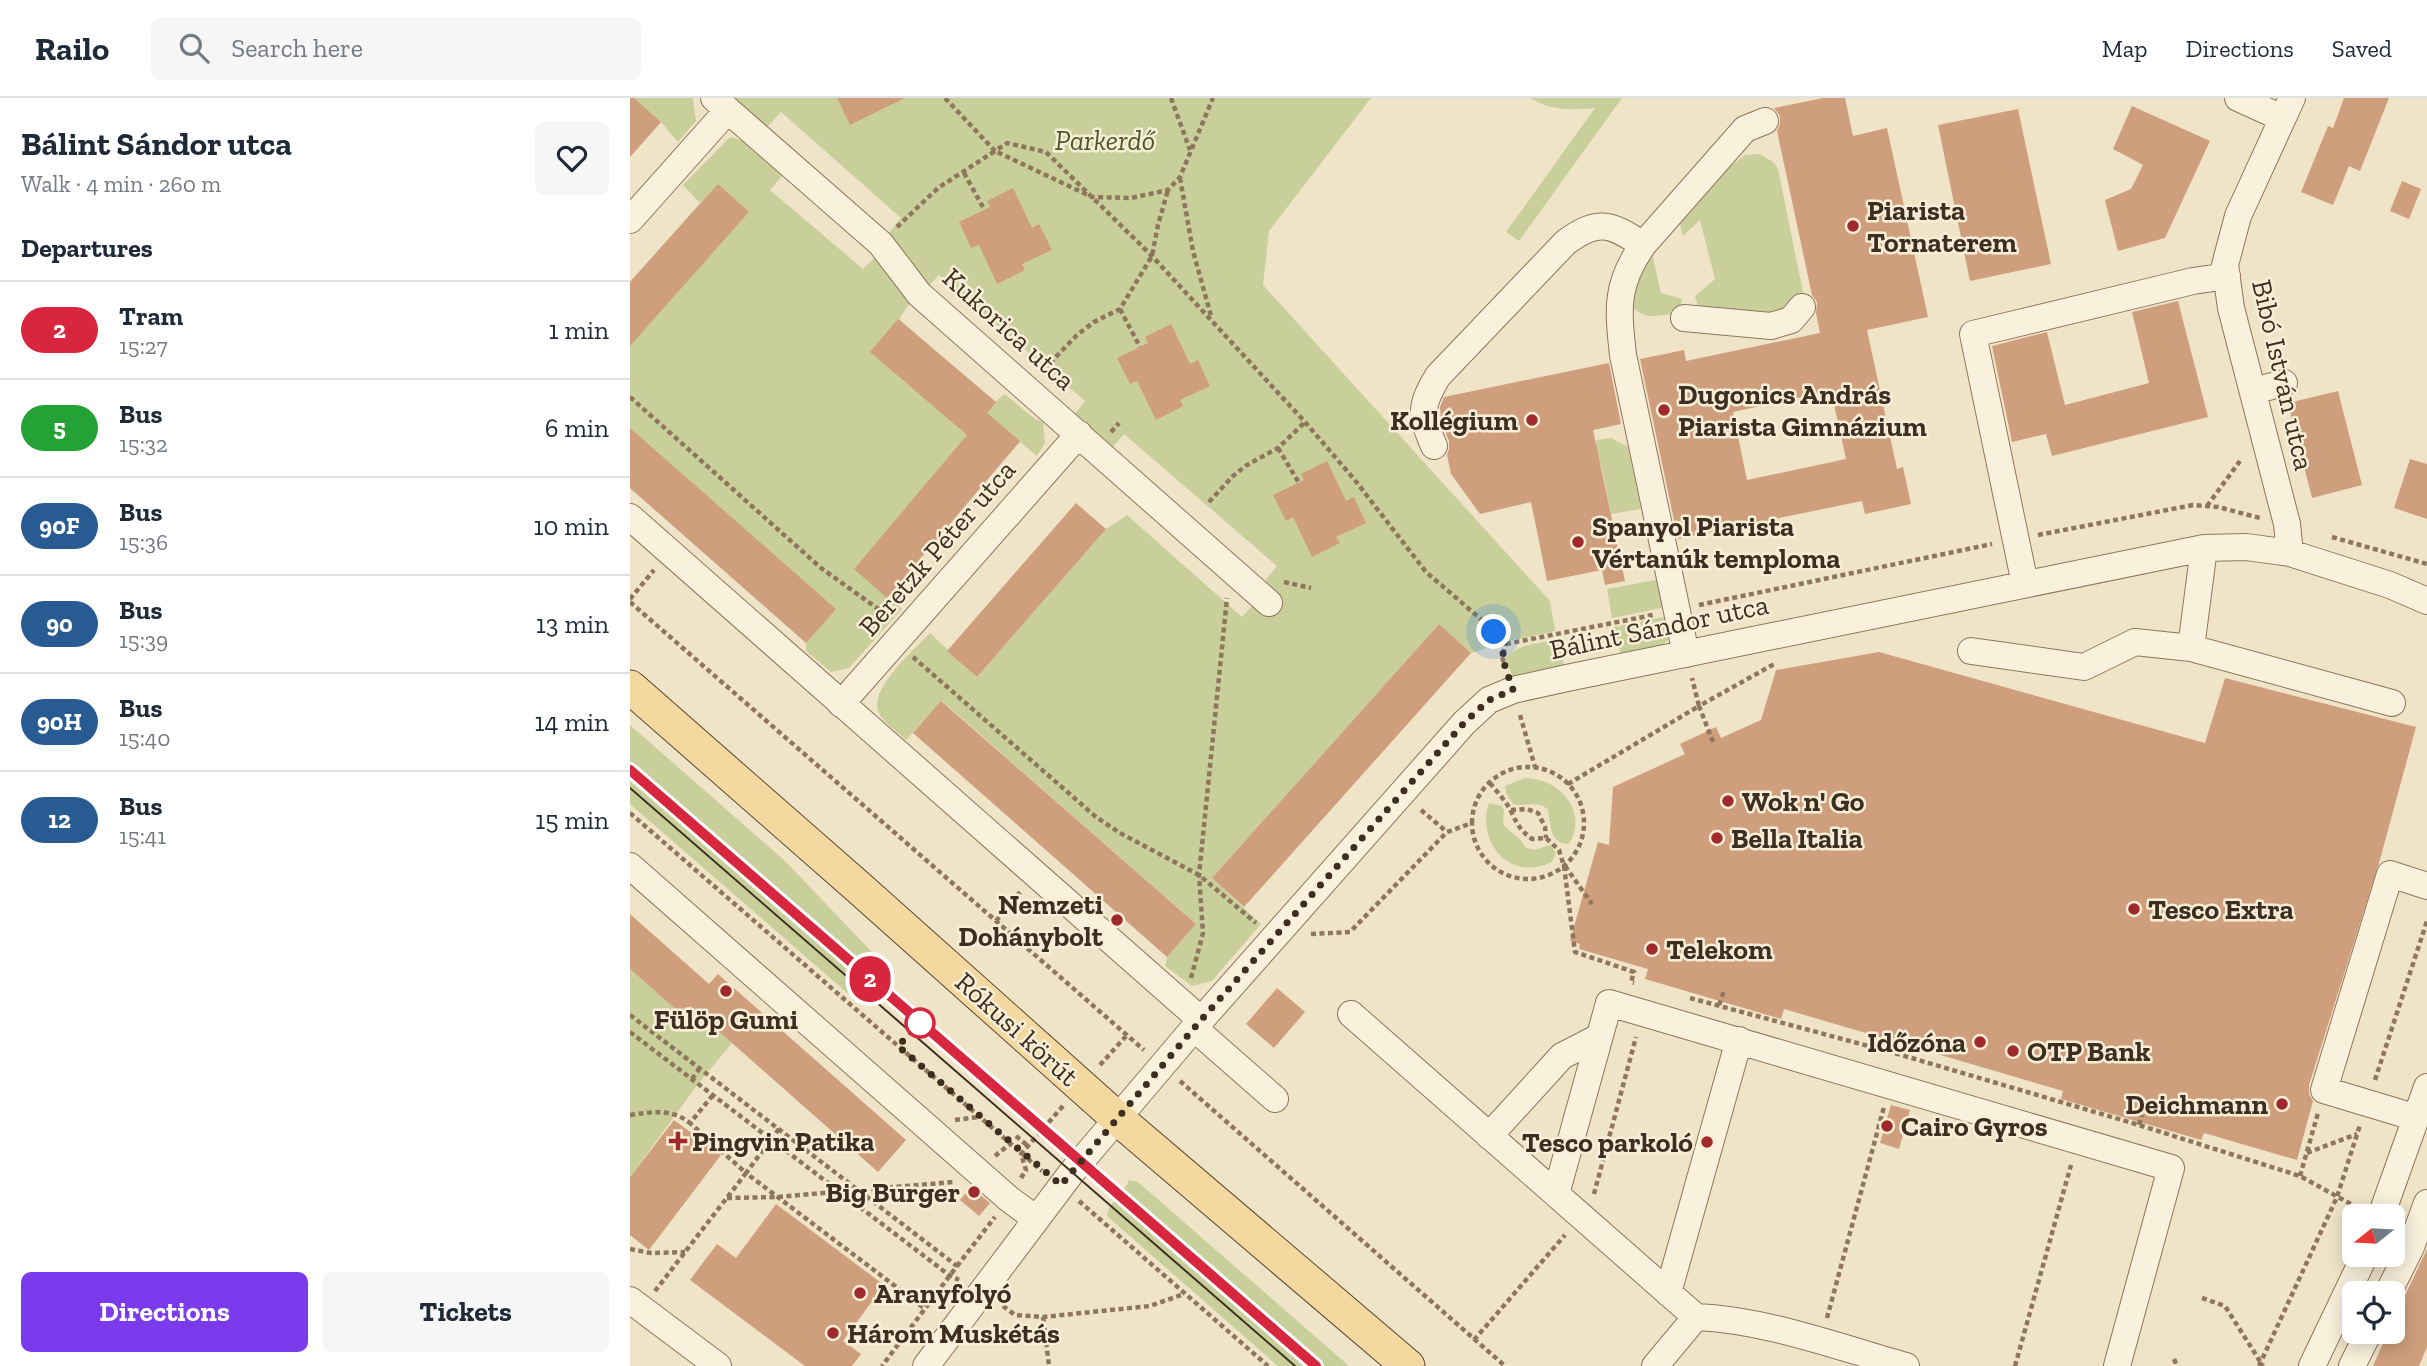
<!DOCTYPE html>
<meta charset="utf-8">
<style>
body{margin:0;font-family:"Zilla Slab",serif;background:#f6f6f7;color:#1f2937;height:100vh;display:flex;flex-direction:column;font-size:26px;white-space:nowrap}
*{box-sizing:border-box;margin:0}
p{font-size:23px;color:#747a83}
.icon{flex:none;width:38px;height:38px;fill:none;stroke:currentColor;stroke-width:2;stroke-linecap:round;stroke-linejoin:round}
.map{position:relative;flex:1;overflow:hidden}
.drawer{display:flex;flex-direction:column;background:#fff;width:630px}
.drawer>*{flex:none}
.badge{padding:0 14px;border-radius:23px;font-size:24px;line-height:46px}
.needle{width:46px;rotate:252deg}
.controls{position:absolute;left:1712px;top:1106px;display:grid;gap:14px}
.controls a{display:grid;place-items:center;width:63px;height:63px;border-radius:10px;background:#fff;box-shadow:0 4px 18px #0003;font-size:35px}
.you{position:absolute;width:35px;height:35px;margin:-18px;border:5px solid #fff;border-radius:50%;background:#1a73e8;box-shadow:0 0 0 10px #1a73e833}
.map>.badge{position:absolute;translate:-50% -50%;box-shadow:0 0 0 4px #fff}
h2{padding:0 21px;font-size:26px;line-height:63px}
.round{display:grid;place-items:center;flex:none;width:74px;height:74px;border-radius:10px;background:#f6f6f7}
.head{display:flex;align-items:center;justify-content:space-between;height:119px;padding:0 21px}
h1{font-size:33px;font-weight:700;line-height:52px}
.button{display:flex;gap:14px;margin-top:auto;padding:14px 21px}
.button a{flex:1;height:80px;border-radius:10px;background:#7c3aed;color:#fff;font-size:28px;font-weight:700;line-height:80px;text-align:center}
.button a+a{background:#f6f6f7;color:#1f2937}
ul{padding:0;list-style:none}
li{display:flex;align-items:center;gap:21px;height:98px;padding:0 21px;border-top:2px solid #e0e1e3}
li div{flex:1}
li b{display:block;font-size:26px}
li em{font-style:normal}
li .badge{min-width:77px;font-weight:700;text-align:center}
header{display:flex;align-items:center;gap:42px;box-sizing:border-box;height:98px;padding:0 35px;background:#fff;border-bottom:2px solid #e0e1e3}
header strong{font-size:33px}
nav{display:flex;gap:38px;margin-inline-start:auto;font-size:24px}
.search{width:490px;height:63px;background:#f6f6f7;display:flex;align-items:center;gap:18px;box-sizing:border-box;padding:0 24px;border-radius:10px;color:#747a83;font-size:26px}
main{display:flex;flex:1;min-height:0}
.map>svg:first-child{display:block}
.green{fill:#c9cf9b}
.building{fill:#cf9f7d;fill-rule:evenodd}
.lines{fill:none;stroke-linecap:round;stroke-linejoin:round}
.minor-casing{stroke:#8d765c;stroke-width:28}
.major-casing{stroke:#5b4430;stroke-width:35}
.path{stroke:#8d765c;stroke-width:4.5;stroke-dasharray:5 3.5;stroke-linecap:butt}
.minor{stroke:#faf1dc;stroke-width:26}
.major{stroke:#f3d9a0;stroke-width:33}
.tram{stroke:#3d2e20;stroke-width:2}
.line-casing{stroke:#fff;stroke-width:16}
.line{stroke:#d7263d;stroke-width:10}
.walk{stroke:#3d2e20;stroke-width:7;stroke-dasharray:0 12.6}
.poi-dot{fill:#9e2a2b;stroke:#f7eed8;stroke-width:2.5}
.stop-dot{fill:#fff;stroke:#d7263d;stroke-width:3.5}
.labels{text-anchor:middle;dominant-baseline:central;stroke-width:5;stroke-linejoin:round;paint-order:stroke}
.park-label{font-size:28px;font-style:italic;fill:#4d5a26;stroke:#f7eed8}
.poi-label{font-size:28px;font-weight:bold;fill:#3d2e20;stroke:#f7eed8;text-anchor:start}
.street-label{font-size:28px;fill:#3d2e20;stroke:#f7eed8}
</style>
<header>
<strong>Railo</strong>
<div class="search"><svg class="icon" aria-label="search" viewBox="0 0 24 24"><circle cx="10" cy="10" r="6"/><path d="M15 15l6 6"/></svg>Search here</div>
<nav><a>Map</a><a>Directions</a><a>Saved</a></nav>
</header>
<main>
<section class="drawer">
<div class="head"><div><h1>Bálint Sándor utca</h1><p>Walk · 4 min · 260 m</p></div><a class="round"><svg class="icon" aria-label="heart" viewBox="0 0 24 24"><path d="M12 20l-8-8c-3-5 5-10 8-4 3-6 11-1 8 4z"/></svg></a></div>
<h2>Departures</h2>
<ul>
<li><span class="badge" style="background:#d7263d;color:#fff">2</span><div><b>Tram</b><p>15:27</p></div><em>1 min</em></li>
<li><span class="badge" style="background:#25a235;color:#fff">5</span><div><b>Bus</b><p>15:32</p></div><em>6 min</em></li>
<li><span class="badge" style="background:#275b91;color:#fff">90F</span><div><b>Bus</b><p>15:36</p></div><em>10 min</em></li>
<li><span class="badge" style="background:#275b91;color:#fff">90</span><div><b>Bus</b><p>15:39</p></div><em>13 min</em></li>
<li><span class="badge" style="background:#275b91;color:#fff">90H</span><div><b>Bus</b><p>15:40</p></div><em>14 min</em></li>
<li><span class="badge" style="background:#275b91;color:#fff">12</span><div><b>Bus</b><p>15:41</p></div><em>15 min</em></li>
</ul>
<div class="button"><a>Directions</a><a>Tickets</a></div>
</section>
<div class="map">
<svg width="1797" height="1268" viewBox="0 0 1797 1268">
<rect width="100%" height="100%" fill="#f0e4c8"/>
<path class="green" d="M0 0H63L66 23 48 44 31 24 0 59Z
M101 0H741L639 133 633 187 920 503 925 533 883 542 841 555 809 526 582 780 631 826 582 883 562 888 535 868 537 859 566 826 312 603 276 642C268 634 253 624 249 615 237 592 285 551 300 535L347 579 476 431 497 417 612 519 625 505 637 515 652 499 635 483 647 468 494 336 482 350 444 317 455 303 309 177 297 190 274 154 257 137 271 120 151 14 136 30Z
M900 0H992L889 143 876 134 965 10C942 12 922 13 900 0Z
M100 39 115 43 153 77 140 92 233 171 246 158 280 205 269 221 365 304 375 296 405 321 413 324 415 345 407 358 390 344 257 499 272 511 219 570 201 574 176 553V544L0 390V184L70 105 53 87Z
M1130 56 1143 64 1148 71 1173 194 1159 216 1070 215 1065 198 1085 181 1070 122 1053 138 1050 126 1102 67 1115 57Z
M1021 151 1031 195 1052 201 1051 206 1043 216C1026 218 1013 222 1001 207L1008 165Z
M981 340 998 349 1011 411 981 416 971 366 960 368 957 353 967 342Z
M1031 481 1036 509 982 520 977 491Z
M1038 518 1042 537C1030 554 1010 554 991 557L984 529Z
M928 541 934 567 883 579 875 560C888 546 910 545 928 541Z
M0 627 155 763 262 875 231 907 0 706Z
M895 680C929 680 959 713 939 746 919 746 921 727 918 712 908 702 896 709 883 706L876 695 875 688Z
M859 705 872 708 874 713 873 726C881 736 889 737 896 750L904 752 920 747 926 755 922 764C917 766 911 769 906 769 869 775 848 735 859 705Z
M0 871 52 917 60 908 102 945 68 986 0 1079Z
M499 1082 508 1084 719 1268H648L477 1118C478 1105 494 1095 499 1082Z"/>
<path class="building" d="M0 0H4L31 24 0 59Z
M207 0H275L220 27Z
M1193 0H1215L1223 38 1257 30 1298 219 1237 232 1267 371 1273 369 1281 406 1235 416 1232 403 1048 441 1010 261 1054 252 1056 263 1190 235 1186 215 1187 204 1182 197 1147 33 1150 26V18L1144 10ZM1201 293 1216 361 1117 382 1103 314Z
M1714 0H1759L1730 73 1719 68 1703 107 1671 94 1698 28 1703 30Z
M1502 8 1580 43 1535 140 1488 153 1475 102 1501 91 1513 67 1483 51Z
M1388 11 1421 166 1340 183 1308 27Z
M1772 83 1791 91 1779 121 1760 113Z
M88 86 119 114 0 248V184Z
M383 90 402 130 409 126 422 152 392 166 395 172 367 186 349 147 341 150 329 124 360 109 357 103Z
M1548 203 1578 319 1422 358 1416 336 1382 344 1362 248 1417 234 1435 307 1519 285 1502 214Z
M268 221 366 304 357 315 390 343 257 500 224 471 337 337 240 254Z
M541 226 560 266 568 262 580 288 550 302 553 308 526 322 507 283 500 286 487 260 518 245 515 239Z
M979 265 991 326 963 332 995 483 975 487 972 472 917 483 901 404 850 416 821 376 817 357 819 351V343L811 323 810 309 814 299Z
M1708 293 1732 387 1682 400 1658 305Z
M0 330 206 511 176 545 0 390Z
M1780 361 1797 366V421L1764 410Z
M697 363 716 403 724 399 736 425 706 439 710 445 682 459 663 419 656 423 643 397 674 382 671 376Z
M446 405 476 431 347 579 317 553Z
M809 526 841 555 614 809 582 780Z
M1249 554 1575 645 1595 580 1786 629 1749 765 1679 987V996L1683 1003 1667 1062 1574 1035 1571 1042 1431 1001 1433 993 1154 911 1151 921 1015 881 1018 871 949 851 950 846 940 843 968 744 979 747 983 689 1055 656 1050 646 1086 629 1091 640 1131 622 1146 572Z
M311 603 566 826 537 859 283 635Z
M0 816 79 886 88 876 276 1042 248 1074 60 908 52 917 0 871Z
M647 890 675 914 644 950 616 926Z
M1261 1007 1280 1012 1269 1051 1250 1045Z
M44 1022 91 1057 19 1152 0 1137V1079Z
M341 1089 360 1105 349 1118 330 1102Z
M146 1106 254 1187 213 1243 231 1256 222 1268H175L60 1182 87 1146 106 1160Z
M1797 1151V1249L1789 1268H1743L1758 1234H1762V1225Z"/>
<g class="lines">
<g class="minor-casing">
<path id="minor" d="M84 0 251 146 289 196 639 505
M1608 0 1652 20
M0 122 98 12
M1054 220 1141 228 1161 222 1172 209
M1623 293 1654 285
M804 348C790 316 790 308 808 278L936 144C969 120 981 126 1013 147
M0 419 571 922
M1660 455 1657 426 1601 210 1595 167 1608 118 1662 0
M1395 486 1343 236 1563 183 1597 178
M1561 550 1574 450
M1341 553 1454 569 1505 544 1561 550 1762 605
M1056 556 993 257C988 211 985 187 1013 147L1115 31 1135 23
M211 606 449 336
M0 768 379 1101 406 1121
M721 916 1066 1219C1137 1222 1208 1249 1276 1268
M564 930 645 1001
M1787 1020 1694 992 1760 776 1797 788
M859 1038 932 958 969 939
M926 1096 979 905 1541 1070 1487 1268
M1751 1118 1797 989
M1038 1195 1109 942
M1758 1195 1781 1149 1797 1105
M0 1202 88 1268
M296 1268 442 1074 564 930 834 625 859 602 883 592 937 580 1574 450 1616 449 1660 455 1760 487 1797 503
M1025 1268 1066 1219
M1682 1268 1735 1157
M1722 1268 1739 1234"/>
</g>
<g class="major-casing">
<path id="major" d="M0 589 227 788 487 1020 778 1268"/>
</g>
<path class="path" d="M315 0 365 53 377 45 416 54 522 158 675 324 724 381 796 474 852 522 876 546 872 559 875 568
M541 0 560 52
M334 75 354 111
M550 80 563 153 581 218
M267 129 308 90 365 53 462 99 501 100 538 92 550 79 583 0
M490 211 510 249
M420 265 447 237 464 224 490 211 522 158 528 127 538 92
M0 299 191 470 258 518
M481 334 489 325
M648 350 669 385
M579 404 603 378 617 367 648 350 675 324
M1577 408 1610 363
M1408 437 1563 407 1588 409 1630 420
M1702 439 1797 466
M654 484 681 490
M0 501 24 472
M0 504 514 952
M1069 507 1362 446
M876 546 1023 517
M283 559 466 719 490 735 569 777 626 825
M890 617 905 669
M1083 644 1069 608 1146 565
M842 725a56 56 0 1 1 112 0a56 56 0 1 1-112 0Z
M860 685C867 694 876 703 881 713 887 726 890 732 902 741L916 740 929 752 934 768 945 854 1004 874 1001 884 1004 885
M938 686 1069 608 1062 580
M791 712 817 734
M881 712 897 711 908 715 915 729 916 740
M0 715 412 1073
M935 768 962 806
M366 823 390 794
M681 836 720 834 817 734 842 725
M561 880 573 835 569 777 597 500
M1060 900 1268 956 1509 1027 1670 1078 1728 1110
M1089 907 1094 893
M0 917 327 1168 252 1268
M0 934 319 1177 329 1182
M470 967 497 937
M62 981 70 970
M1745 982 1797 823
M550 983 875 1268
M0 1017C23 1014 41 1010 60 1025L83 997
M325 1022 348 1019
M1509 1027 1512 1017
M149 1031 116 1075 294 1210
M386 1038 398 1048
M1677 1055 1727 1036
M365 1058 380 1046
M1670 1078 1688 1015
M391 1080 396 1072 391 1056 433 1008
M964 1096 1006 939
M97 1100 147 1099 323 1084
M449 1103 638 1268
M0 1151 21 1155 55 1154
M327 1168 365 1119
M25 1193 116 1075 60 1025
M1572 1200 1595 1208 1633 1268
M373 1208 385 1217 413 1219 520 1208 554 1196
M413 1219 419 1268
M1197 1220 1254 1009
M844 1242 935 1137
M1544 1261 1547 1268
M1385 1268 1441 1067
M1629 1268 1707 1099 1730 1027"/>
<use href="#minor" class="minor"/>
<use href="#major" class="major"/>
<path class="tram" d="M0 672 686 1268
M0 690 665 1268"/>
</g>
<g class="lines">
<g class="line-casing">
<path id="line" d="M0 672 686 1268"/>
</g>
<use href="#line" class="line"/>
<path class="walk" d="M290 925 268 948 431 1087 571 922 834 625 859 602 883 592 872 559 876 546 864 534"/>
</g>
<g class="poi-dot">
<circle cx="1223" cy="128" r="7"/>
<circle cx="1034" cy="312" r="7"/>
<circle cx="902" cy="322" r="7"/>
<circle cx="948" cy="444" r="7"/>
<circle cx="1098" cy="703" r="7"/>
<circle cx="1087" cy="740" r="7"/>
<circle cx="1504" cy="811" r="7"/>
<circle cx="487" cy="822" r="7"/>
<circle cx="1022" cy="851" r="7"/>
<circle cx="96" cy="893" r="7"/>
<circle cx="1350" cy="944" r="7"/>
<circle cx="1383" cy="953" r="7"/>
<circle cx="1652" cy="1006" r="7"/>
<circle cx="1257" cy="1028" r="7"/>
<path d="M44.5 1032.5h7v7h7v7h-7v7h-7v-7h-7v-7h7z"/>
<circle cx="1077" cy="1044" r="7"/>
<circle cx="344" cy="1094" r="7"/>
<circle cx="230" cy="1195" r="7"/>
<circle cx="203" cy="1235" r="7"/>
</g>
<circle class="stop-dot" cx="290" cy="925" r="14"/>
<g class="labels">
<g class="park-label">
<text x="475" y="42">Parkerdő</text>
</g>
<g class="poi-label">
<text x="1237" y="112">Piarista<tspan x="1237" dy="32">Tornaterem</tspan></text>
<text x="1048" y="296">Dugonics András<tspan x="1048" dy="32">Piarista Gimnázium</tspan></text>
<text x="888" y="322" text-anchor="end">Kollégium</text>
<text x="962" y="428">Spanyol Piarista<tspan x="962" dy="32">Vértanúk temploma</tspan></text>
<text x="1112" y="703">Wok n' Go</text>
<text x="1101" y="740">Bella Italia</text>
<text x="473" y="806" text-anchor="end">Nemzeti<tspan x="473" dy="32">Dohánybolt</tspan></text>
<text x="1518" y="811">Tesco Extra</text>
<text x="1036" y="851">Telekom</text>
<text x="96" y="921" text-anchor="middle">Fülöp Gumi</text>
<text x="1336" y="944" text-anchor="end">Időzóna</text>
<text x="1397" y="953">OTP Bank</text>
<text x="1638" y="1006" text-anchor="end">Deichmann</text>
<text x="1271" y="1028">Cairo Gyros</text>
<text x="62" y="1043">Pingvin Patika</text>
<text x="1063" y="1044" text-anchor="end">Tesco parkoló</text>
<text x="330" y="1094" text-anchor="end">Big Burger</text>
<text x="244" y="1195">Aranyfolyó</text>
<text x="217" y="1235">Három Muskétás</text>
</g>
<g class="street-label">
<text transform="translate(379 231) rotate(42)">Kukorica utca</text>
<text transform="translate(1653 277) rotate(77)">Bibó István utca</text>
<text transform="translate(307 450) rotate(-49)">Beretzk Péter utca</text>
<text transform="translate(1029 529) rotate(-12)">Bálint Sándor utca</text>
<text transform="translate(387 931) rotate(42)">Rókusi körút</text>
</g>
</g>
</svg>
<div class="controls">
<a><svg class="needle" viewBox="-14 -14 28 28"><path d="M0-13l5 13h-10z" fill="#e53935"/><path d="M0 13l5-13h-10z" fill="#747a83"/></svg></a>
<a><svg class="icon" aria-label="locate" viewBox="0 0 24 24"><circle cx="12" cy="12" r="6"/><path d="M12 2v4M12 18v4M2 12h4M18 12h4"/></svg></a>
</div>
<div class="you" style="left:864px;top:534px"></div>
<b class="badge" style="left:240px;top:881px;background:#d7263d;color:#fff">2</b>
</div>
</main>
